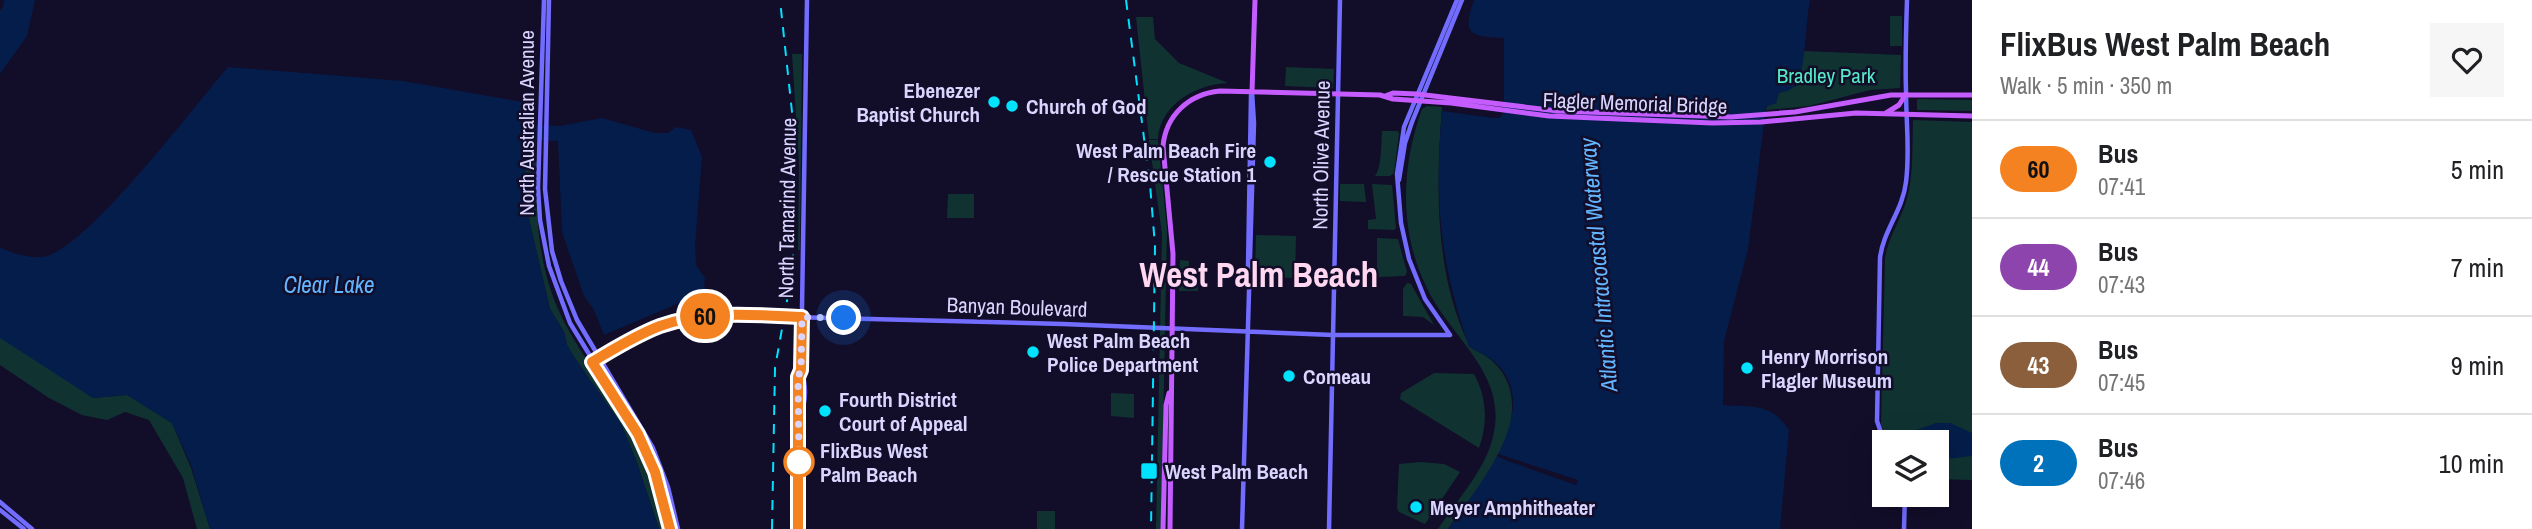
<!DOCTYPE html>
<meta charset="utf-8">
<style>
body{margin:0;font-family:"Archivo Narrow",sans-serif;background:#f6f6f6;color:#202124;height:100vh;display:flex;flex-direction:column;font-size:26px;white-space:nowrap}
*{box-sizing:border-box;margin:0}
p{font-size:23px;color:#757577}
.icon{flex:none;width:38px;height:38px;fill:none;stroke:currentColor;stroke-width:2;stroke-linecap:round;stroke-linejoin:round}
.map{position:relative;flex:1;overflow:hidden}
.side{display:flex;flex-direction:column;background:#fff;width:560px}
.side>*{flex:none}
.badge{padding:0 14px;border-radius:23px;font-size:24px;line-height:46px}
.tools{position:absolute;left:1872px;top:430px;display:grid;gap:14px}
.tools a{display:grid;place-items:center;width:77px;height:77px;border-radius:0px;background:#fff;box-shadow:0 7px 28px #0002;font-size:35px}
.you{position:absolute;width:35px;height:35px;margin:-18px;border:5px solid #fff;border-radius:50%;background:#1a73e8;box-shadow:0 0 0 10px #1a73e833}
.map>.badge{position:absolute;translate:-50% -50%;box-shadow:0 0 0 4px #fff}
.round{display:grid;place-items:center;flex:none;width:74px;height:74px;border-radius:0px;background:#f6f6f6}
.summary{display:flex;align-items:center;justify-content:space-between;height:119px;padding:0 28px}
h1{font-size:33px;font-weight:800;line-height:52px}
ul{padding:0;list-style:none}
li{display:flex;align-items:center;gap:21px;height:98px;padding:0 28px;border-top:2px solid #e0e0e0}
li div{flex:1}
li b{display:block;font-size:26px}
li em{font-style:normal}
li .badge{min-width:77px;font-weight:700;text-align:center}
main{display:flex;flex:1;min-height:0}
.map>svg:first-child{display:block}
.green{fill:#103332}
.water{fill:#051d4a}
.pier{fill:#120d29}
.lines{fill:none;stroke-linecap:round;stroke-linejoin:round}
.secondary{stroke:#726cff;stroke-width:4.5}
.primary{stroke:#c45cff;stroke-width:5}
.rail{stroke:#01e2ff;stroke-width:2;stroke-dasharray:10 9;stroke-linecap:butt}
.line-casing{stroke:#fff;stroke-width:16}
.line{stroke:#f58220;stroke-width:10}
.walk{stroke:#dad5ff;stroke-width:7;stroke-dasharray:0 12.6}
.poi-dot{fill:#01e2ff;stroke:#120d29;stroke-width:2.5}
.stop-dot{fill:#fff;stroke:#f58220;stroke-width:3.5}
.labels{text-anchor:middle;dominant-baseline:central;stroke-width:5;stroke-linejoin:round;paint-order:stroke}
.park-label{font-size:21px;fill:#56eac7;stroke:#120d29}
.poi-label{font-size:21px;font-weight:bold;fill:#dad5ff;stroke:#120d29;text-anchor:start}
.street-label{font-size:21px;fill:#dad5ff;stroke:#120d29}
.stop-label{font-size:21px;font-weight:bold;fill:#dad5ff;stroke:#120d29;text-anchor:start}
.water-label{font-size:23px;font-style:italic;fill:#63b5ff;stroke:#120d29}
.town-label{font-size:35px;font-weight:bold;fill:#ffd7f0;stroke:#120d29}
</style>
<main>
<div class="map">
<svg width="1972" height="529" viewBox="0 0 1972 529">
<rect width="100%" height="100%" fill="#120d29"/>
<path class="green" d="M1890 16H1902V46H1890Z
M1136 17H1153L1155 39 1179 63 1228 83C1197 84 1160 104 1158 139H1149Z
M1803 51 1901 55 1900 88 1870 90 1809 106 1766 110 1767 106 1776 103 1779 93 1796 86 1799 81Z
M792 54H802L800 250H798L799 164Z
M1286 67 1334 69 1333 88 1285 86Z
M1917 99 1972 100V111L1917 110Z
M1427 106 1442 107C1436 185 1434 270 1468 343 1471 350 1478 351 1484 355 1503 367 1513 386 1512 409 1511 454 1472 494 1448 529H1438C1458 498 1487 469 1494 432 1504 381 1465 348 1439 309 1399 248 1398 176 1422 109Z
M1913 120 1972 122V480L1937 479V443H1889L1881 425 1885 258C1888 238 1900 221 1906 202 1914 176 1912 147 1913 120Z
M1382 131H1398L1399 134 1394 173 1390 176H1375C1382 167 1381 144 1382 131Z
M533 137 536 140C535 197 535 256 558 309 575 347 601 378 621 414 642 451 655 488 665 529H659L636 460 621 424 576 360 567 345 564 332 550 309 528 215 525 178 526 140Z
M1149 140H1158L1167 229 1161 529H1156L1162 234Z
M1340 184H1364L1366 202 1340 201Z
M1372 184 1392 185 1396 228 1394 230 1368 229V220L1376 219Z
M948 194H974V218H947Z
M1256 235 1296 236 1295 278 1255 277Z
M1377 238 1398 239 1407 272 1405 276 1377 277Z
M1180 260 1189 261V271H1197L1198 291H1179Z
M1407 283 1411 284 1434 325 1423 317 1403 316V289Z
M0 335 93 398 127 395 172 423 191 468 210 529H197L183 478 149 420 125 412 107 420 82 415 49 398 0 365Z
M1434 373 1474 374C1487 398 1488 423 1479 448L1400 399 1401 393Z
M1111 393 1134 394V418L1111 416Z
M1421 462 1444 464 1460 472 1425 524 1399 512 1397 508 1399 464Z
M1037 511H1055V529H1037Z"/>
<path class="water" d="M4 0H35L27 36 0 74V11L4 5Z
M1474 0H1810C1806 19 1805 70 1798 82 1793 89 1787 92 1779 93L1776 103 1766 107 1748 249 1724 341 1723 405C1752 407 1772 403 1789 430L1780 529H1448C1475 490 1544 411 1497 364 1489 356 1478 352 1469 347 1440 261 1434 201 1442 111L1493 118H1499L1504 113V38C1472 36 1461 37 1474 0Z
M228 67 403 81 523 102 532 125 560 126 602 118 655 133H668L676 127 691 130 702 157 695 245 696 265 705 278 704 287 708 290 707 300 698 295 604 335 594 310 584 296 562 232 558 141 536 140 533 137 526 140 525 178 528 215 550 309 564 332 567 345 576 360 621 424 636 460 659 529H210L191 465 172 423 127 395 93 398 0 338V247C10 253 29 258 41 257 82 256 197 102 228 67Z
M1936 423H1950L1972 433V456L1937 460V443H1913L1916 430Z"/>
<path class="pier" d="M1498 454 1578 480 1576 485 1508 461 1497 456Z"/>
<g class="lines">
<path class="secondary" d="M544 0 538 188 540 220 549 266 570 323 638 434 655 472 670 529
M549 0 545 189 552 251 561 281 577 320 653 448 668 487 678 529
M1399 180 1405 143 1412 122 1462 0
M1248 268 1251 95
M1450 335 1425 299 1409 259 1401 223 1397 174 1404 127 1457 0
M592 362C632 338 669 319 716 315L1063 324 1333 335H1450
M800 414C807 401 806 384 801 370L807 0
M1885 444 1877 421 1880 258C1883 231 1903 210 1906 182 1910 151 1906 122 1906 91 1905 61 1906 30 1907 0
M0 502 32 529
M0 510 24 529
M798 529 800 429 798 377 801 371
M1242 529 1254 123 1252 92
M1329 529 1340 0
M1904 529 1905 495"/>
<path class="primary" d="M1252 92 1255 0
M1385 96 1393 93 1417 94 1558 111 1731 117 1795 112 1891 95H1972
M1886 113 1899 105 1906 94
M1163 529 1166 405 1169 393
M1170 529 1173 254 1163 146C1166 115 1189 94 1220 91L1380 95 1393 99 1451 103 1549 116 1712 123 1761 122 1856 113 1972 116"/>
<path class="rail" d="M1126 0 1150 184 1155 246 1151 529
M772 529 775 368 793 267 792 112 780 0"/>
</g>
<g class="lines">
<g class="line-casing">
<path id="line" d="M670 529 655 472 638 434 592 362C614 349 636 335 660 326 705 310 755 315 802 317L801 370 798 377V529"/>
</g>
<use href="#line" class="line"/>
<path class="walk" d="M799 462 798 377 801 370 802 317 844 318"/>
</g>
<g class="poi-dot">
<circle cx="994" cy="102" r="7"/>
<circle cx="1012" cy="106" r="7"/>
<circle cx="1270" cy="162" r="7"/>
<circle cx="1033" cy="352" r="7"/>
<circle cx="1747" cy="368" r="7"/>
<circle cx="1289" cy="376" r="7"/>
<circle cx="825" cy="411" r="7"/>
<rect x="1140" y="462" width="18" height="18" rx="3.5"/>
<circle cx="1416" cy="507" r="7"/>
</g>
<circle class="stop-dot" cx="799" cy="462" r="14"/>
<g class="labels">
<g class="park-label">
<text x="1826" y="75">Bradley Park</text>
</g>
<g class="poi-label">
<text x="980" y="90" text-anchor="end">Ebenezer<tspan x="980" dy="24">Baptist Church</tspan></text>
<text x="1026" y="106">Church of God</text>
<text x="1256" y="150" text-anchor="end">West Palm Beach Fire<tspan x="1256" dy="24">/ Rescue Station 1</tspan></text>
<text x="1047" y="340">West Palm Beach<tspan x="1047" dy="24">Police Department</tspan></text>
<text x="1761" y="356">Henry Morrison<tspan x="1761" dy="24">Flagler Museum</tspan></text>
<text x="1303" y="376">Comeau</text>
<text x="839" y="399">Fourth District<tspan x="839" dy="24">Court of Appeal</tspan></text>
<text x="1165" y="471">West Palm Beach</text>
<text x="1430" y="507">Meyer Amphitheater</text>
</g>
<g class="street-label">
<text transform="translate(1635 103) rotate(2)">Flagler Memorial Bridge</text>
<text transform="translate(526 123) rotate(-90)">North Australian Avenue</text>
<text transform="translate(1321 155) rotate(-89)">North Olive Avenue</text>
<text transform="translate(787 208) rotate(-89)">North Tamarind Avenue</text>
<text transform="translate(1017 307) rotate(2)">Banyan Boulevard</text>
</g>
<g class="stop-label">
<text x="820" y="450">FlixBus West<tspan x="820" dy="24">Palm Beach</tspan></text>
</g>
<g class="water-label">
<text transform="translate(1598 265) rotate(-95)">Atlantic Intracoastal Waterway</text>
<text x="329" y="284">Clear Lake</text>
</g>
<g class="town-label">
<text x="1259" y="274">West Palm Beach</text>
</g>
</g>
</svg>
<div class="tools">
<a><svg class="icon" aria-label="layers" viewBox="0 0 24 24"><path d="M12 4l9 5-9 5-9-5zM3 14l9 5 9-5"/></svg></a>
</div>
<div class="you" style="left:844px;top:318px"></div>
<b class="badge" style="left:705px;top:316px;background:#f58220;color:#111">60</b>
</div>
<section class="side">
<div class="summary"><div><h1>FlixBus West Palm Beach</h1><p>Walk · 5 min · 350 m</p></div><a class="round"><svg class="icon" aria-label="heart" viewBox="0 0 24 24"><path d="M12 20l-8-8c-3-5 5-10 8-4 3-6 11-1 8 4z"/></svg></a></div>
<ul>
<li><span class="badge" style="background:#f58220;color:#111">60</span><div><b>Bus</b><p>07:41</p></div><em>5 min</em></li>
<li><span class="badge" style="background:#8e44ad;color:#fff">44</span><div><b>Bus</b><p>07:43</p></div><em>7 min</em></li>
<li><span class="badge" style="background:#8b5e3c;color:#fff">43</span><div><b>Bus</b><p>07:45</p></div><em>9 min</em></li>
<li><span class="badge" style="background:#0072bc;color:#fff">2</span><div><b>Bus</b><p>07:46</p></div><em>10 min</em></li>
</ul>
</section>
</main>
